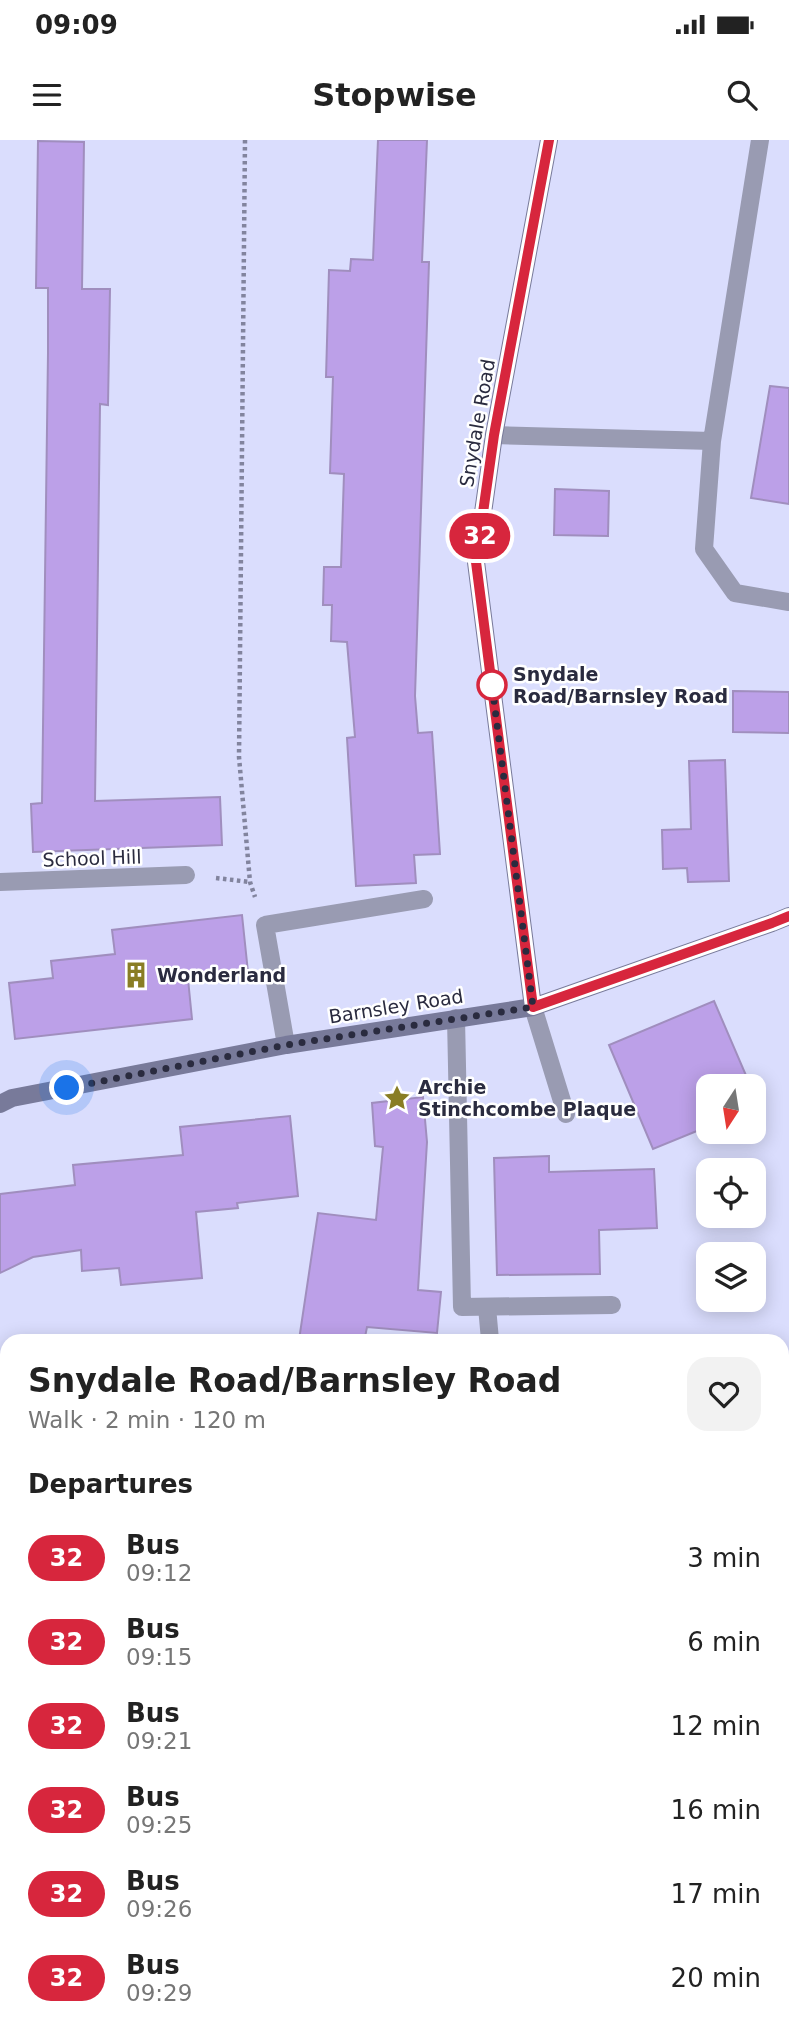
<!DOCTYPE html>
<meta charset="utf-8">
<style>
body{margin:0;font-family:"DejaVu Sans",sans-serif;background:#f2f2f2;color:#222;height:100vh;display:flex;flex-direction:column;font-size:26px;white-space:nowrap}
*{box-sizing:border-box;margin:0}
p{font-size:23px;color:#767676}
.icon{flex:none;width:38px;height:38px;fill:none;stroke:currentColor;stroke-width:2;stroke-linecap:round;stroke-linejoin:round}
.map{position:relative;flex:1;overflow:hidden}
.sheet{position:absolute;left:0px;top:1194px;width:789px;height:702px;display:flex;flex-direction:column;background:#fff;border-radius:21px 21px 0 0;box-shadow:0 4px 18px #0003}
.sheet>*{flex:none}
.badge{padding:0 14px;border-radius:23px;font-size:24px;line-height:46px}
.needle{width:46px;rotate:192deg}
.buttons{position:absolute;left:696px;top:934px;display:grid;gap:14px}
.buttons a{display:grid;place-items:center;width:70px;height:70px;border-radius:14px;background:#fff;box-shadow:0 4px 18px #0003;font-size:35px}
.you{position:absolute;width:35px;height:35px;margin:-18px;border:5px solid #fff;border-radius:50%;background:#1a73e8;box-shadow:0 0 0 10px #1a73e833}
.map>.badge{position:absolute;translate:-50% -50%;box-shadow:0 0 0 4px #fff}
h2{padding:0 28px;font-size:26px;line-height:63px}
.round{display:grid;place-items:center;flex:none;width:74px;height:74px;border-radius:21px;background:#f2f2f2}
.summary{display:flex;align-items:center;justify-content:space-between;height:119px;padding:0 28px}
h1{font-size:33px;font-weight:700;line-height:52px}
ul{padding:0;list-style:none}
li{display:flex;align-items:center;gap:21px;height:84px;padding:0 28px}
li div{flex:1}
li b{display:block;font-size:26px}
li em{font-style:normal}
li .badge{min-width:77px;font-weight:700;text-align:center}
.status{display:flex;justify-content:space-between;align-items:center;height:49px;padding:0 35px;background:#fff;direction:ltr}
.status svg{height:19px;fill:currentColor}
header{display:flex;justify-content:space-between;align-items:center;height:91px;padding:0 28px;background:#fff;font-size:32px;font-weight:700}
.map>svg:first-child{display:block}
.building{fill:#bca0e8;stroke:#a08ebe;stroke-width:2}
.lines{fill:none;stroke-linecap:round;stroke-linejoin:round}
.path{stroke:#82849e;stroke-width:4.5;stroke-dasharray:3.5 3.5;stroke-linecap:butt}
.lane{stroke:#999bb2;stroke-width:18}
.street{stroke:#999bb2;stroke-width:18}
.secondary{stroke:#787a9a;stroke-width:18}
.line-casing{stroke:#fff;stroke-width:16}
.line{stroke:#d7263d;stroke-width:10}
.walk{stroke:#2a2b3f;stroke-width:7;stroke-dasharray:0 12.6}
.stop-dot{fill:#fff;stroke:#d7263d;stroke-width:3.5}
.labels{text-anchor:middle;dominant-baseline:central;stroke-width:5;stroke-linejoin:round;paint-order:stroke}
.street-label{font-size:19px;fill:#2a2b3f;stroke:#fff}
.stop-label{font-size:19px;font-weight:bold;fill:#2a2b3f;stroke:#fff;text-anchor:start}
.poi-label{font-size:19px;font-weight:bold;fill:#2a2b3f;stroke:#fff;text-anchor:start}
</style>
<div class="status"><b>09:09</b><svg viewBox="0 0 49 12"><path d="M0 12V9h3v3zM5 12V6h3v6zM10 12V3h3v9zM15 12V0h3v12zM26 1h20v11H26zM47 4h2v5h-2z"/></svg></div>
<header><svg class="icon" aria-label="menu" viewBox="0 0 24 24"><path d="M4 6h16M4 12h16M4 18h16"/></svg>Stopwise<svg class="icon" aria-label="search" viewBox="0 0 24 24"><circle cx="10" cy="10" r="6"/><path d="M15 15l6 6"/></svg></header>
<div class="map">
<svg width="789" height="1894" viewBox="0 0 789 1894">
<rect width="100%" height="100%" fill="#daddfd"/>
<path class="building" d="M378 0H427L422 122H429L415 556 418 593 432 592 440 714 414 715 416 743 356 746 347 598 355 597 347 502 331 501 332 465H323L324 427H341L344 334 330 333 333 237H326L329 130 350 131 351 119 373 120Z
M38 1 84 2 82 149H110L108 265 100 264 95 661 220 657 222 705 33 712 31 664 42 663 48 213V148H36Z
M770 246 789 248V364L751 358Z
M555 349 609 351 608 396 554 395Z
M733 551 789 552V593L733 592Z
M725 620 729 741 688 742 687 728 663 729 662 690 691 689 689 621Z
M242 775 248 832 188 839 192 879 15 899 9 843 53 838 51 821 115 814 112 790Z
M714 861 751 947H709V986L653 1009 609 905Z
M423 957 427 1002 418 1150 441 1152 437 1193 367 1187 365 1197 299 1200 318 1073 376 1080 383 1007 375 1006 372 963Z
M290 976 298 1056 237 1063 238 1068 196 1072 202 1138 121 1145 119 1128 82 1131 81 1110 33 1117 0 1133V1054L75 1045 73 1025 183 1015 180 987Z
M549 1016V1032L654 1029 657 1088 599 1090 600 1134 497 1135 494 1018Z"/>
<g class="lines">
<path class="path" d="M245 0 239 617 250 742 255 757
M216 738 250 742
M782 1597H789
M782 1663 789 1662
M782 1752H789
M782 1874H789
M215 1888V1894
M775 1888 776 1894
M376 1894V1888"/>
<path class="lane" d="M760 0 712 301 704 409 735 453 789 462
M494 295 712 301
M533 867 566 974
M456 878 462 1167 612 1165
M487 1167 490 1200"/>
<path class="street" d="M0 742 186 735
M286 905 265 785 424 759
M0 1587 7 1571
M0 1659 7 1662
M168 1894V1888
M540 1894V1888"/>
<path class="secondary" d="M533 867 476 422 494 295 549 0
M0 964 12 958 286 905 533 867 772 783 789 776"/>
</g>
<g class="lines">
<g class="line-casing">
<path id="line" d="M549 0 494 295 476 422 533 867 772 783 789 776"/>
</g>
<use href="#line" class="line"/>
<path class="walk" d="M67 948 286 905 533 867 492 545"/>
</g>
<defs>
<g id="building-bare" transform="scale(2.1)"><path d="M-4-6H4V6H1V3H-1V6H-4ZM-2.5-4.3h1.7v1.8h-1.7ZM.8-4.3h1.7v1.8H.8ZM-2.5-1h1.7V.8h-1.7ZM.8-1h1.7V.8H.8Z" fill="#897d24" stroke="#fff" stroke-width="2.5" paint-order="stroke"/></g>
<g id="sight-bare" transform="scale(2.1)"><path d="M0-6L1.8-2.2L6-1.7L2.9 1.2L3.7 5.4L0 3.3L-3.7 5.4L-2.9 1.2L-6-1.7L-1.8-2.2Z" fill="#897d24" stroke="#fff" stroke-width="2.5" paint-order="stroke"/></g>
</defs>
<g fill-rule="evenodd">
<use href="#building-bare" x="136" y="835"/>
<use href="#sight-bare" x="397" y="958"/>
</g>
<circle class="stop-dot" cx="492" cy="545" r="14"/>
<g class="labels">
<g class="street-label">
<text transform="translate(477 283) rotate(-80)">Snydale Road</text>
<text transform="translate(92 718) rotate(-2)">School Hill</text>
<text transform="translate(396 866) rotate(-9)">Barnsley Road</text>
</g>
<g class="stop-label">
<text x="513" y="534">Snydale<tspan x="513" dy="22">Road/Barnsley Road</tspan></text>
</g>
<g class="poi-label">
<text x="157" y="835">Wonderland</text>
<text x="418" y="947">Archie<tspan x="418" dy="22">Stinchcombe Plaque</tspan></text>
</g>
</g>
</svg>
<div class="buttons">
<a><svg class="needle" viewBox="-14 -14 28 28"><path d="M0-13l5 13h-10z" fill="#e53935"/><path d="M0 13l5-13h-10z" fill="#767676"/></svg></a>
<a><svg class="icon" aria-label="locate" viewBox="0 0 24 24"><circle cx="12" cy="12" r="6"/><path d="M12 2v4M12 18v4M2 12h4M18 12h4"/></svg></a>
<a><svg class="icon" aria-label="layers" viewBox="0 0 24 24"><path d="M12 4l9 5-9 5-9-5zM3 14l9 5 9-5"/></svg></a>
</div>
<div class="you" style="left:67px;top:948px"></div>
<b class="badge" style="left:480px;top:396px;background:#d7263d;color:#fff">32</b>
<section class="sheet">
<div class="summary"><div><h1>Snydale Road/Barnsley Road</h1><p>Walk · 2 min · 120 m</p></div><a class="round"><svg class="icon" aria-label="heart" viewBox="0 0 24 24"><path d="M12 20l-8-8c-3-5 5-10 8-4 3-6 11-1 8 4z"/></svg></a></div>
<h2>Departures</h2>
<ul>
<li><span class="badge" style="background:#d7263d;color:#fff">32</span><div><b>Bus</b><p>09:12</p></div><em>3 min</em></li>
<li><span class="badge" style="background:#d7263d;color:#fff">32</span><div><b>Bus</b><p>09:15</p></div><em>6 min</em></li>
<li><span class="badge" style="background:#d7263d;color:#fff">32</span><div><b>Bus</b><p>09:21</p></div><em>12 min</em></li>
<li><span class="badge" style="background:#d7263d;color:#fff">32</span><div><b>Bus</b><p>09:25</p></div><em>16 min</em></li>
<li><span class="badge" style="background:#d7263d;color:#fff">32</span><div><b>Bus</b><p>09:26</p></div><em>17 min</em></li>
<li><span class="badge" style="background:#d7263d;color:#fff">32</span><div><b>Bus</b><p>09:29</p></div><em>20 min</em></li>
</ul>
</section>
</div>
